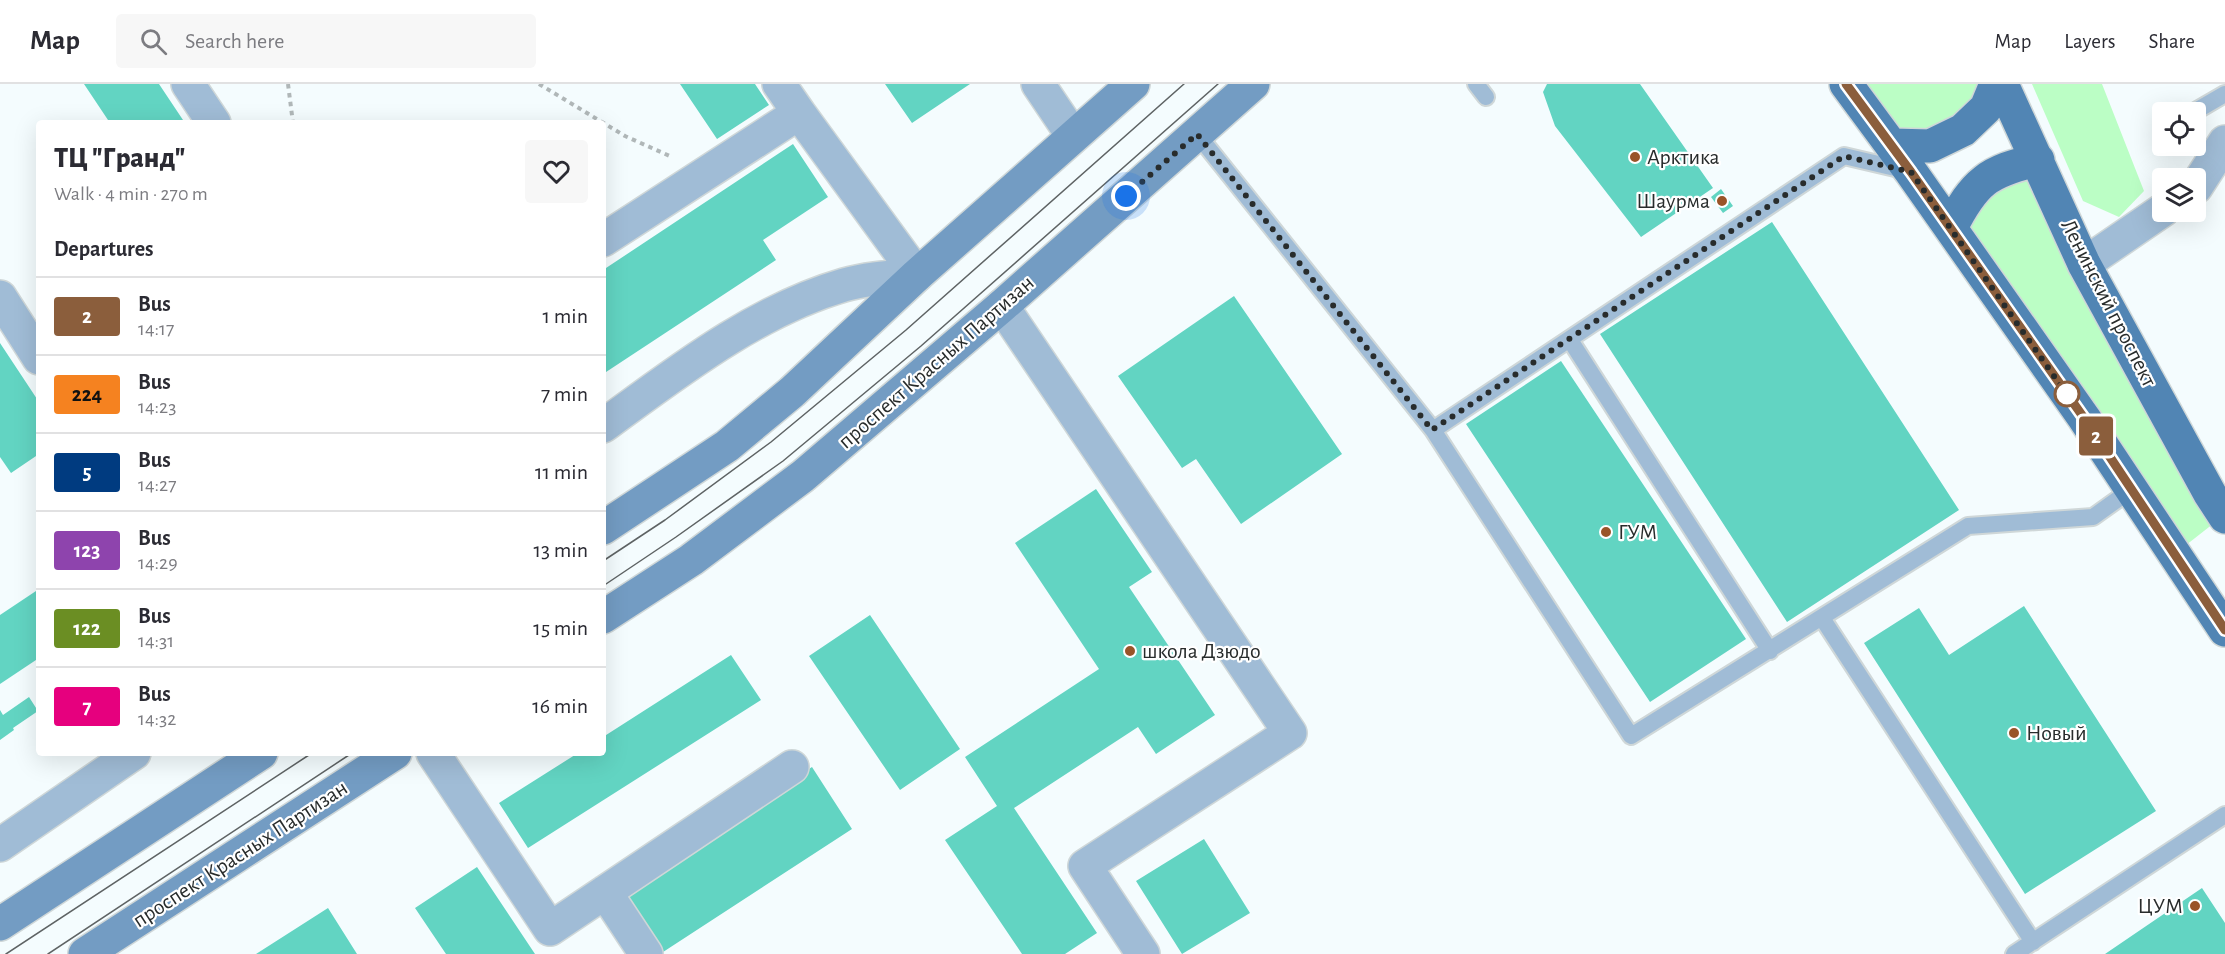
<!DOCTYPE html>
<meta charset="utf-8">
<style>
body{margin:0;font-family:"Alegreya Sans",sans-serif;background:#f7f7f7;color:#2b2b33;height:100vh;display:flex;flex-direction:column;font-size:22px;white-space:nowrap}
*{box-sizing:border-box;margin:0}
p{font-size:20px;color:#7c7c81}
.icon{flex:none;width:33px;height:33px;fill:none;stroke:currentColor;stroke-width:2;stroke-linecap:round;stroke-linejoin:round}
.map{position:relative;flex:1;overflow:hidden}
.details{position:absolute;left:36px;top:36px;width:570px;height:636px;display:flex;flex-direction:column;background:#fff;border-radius:6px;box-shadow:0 6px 24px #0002}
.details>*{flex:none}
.badge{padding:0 12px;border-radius:4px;font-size:21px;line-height:39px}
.buttons{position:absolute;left:2152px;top:18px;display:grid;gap:12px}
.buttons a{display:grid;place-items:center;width:54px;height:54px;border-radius:6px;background:#fff;box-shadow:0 6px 24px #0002;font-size:30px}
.you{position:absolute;width:30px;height:30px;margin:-15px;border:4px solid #fff;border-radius:50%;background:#1a73e8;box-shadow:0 0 0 9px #1a73e833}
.map>.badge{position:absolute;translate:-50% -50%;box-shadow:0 0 0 3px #fff}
h2{padding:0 18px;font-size:22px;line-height:54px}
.round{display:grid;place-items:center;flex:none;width:63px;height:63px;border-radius:6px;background:#f7f7f7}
.summary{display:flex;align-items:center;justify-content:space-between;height:102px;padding:0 18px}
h1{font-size:28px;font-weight:800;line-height:45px}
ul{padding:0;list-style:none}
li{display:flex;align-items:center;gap:18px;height:78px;padding:0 18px;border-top:2px solid #e1e1e2}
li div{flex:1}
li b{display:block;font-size:22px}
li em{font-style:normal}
li .badge{min-width:66px;font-weight:700;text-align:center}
header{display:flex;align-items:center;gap:36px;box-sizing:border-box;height:84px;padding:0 30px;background:#fff;border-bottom:2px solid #e1e1e2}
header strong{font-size:28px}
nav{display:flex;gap:33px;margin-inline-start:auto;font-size:21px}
.search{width:420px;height:54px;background:#f7f7f7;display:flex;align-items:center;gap:15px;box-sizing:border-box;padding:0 21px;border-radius:6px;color:#7c7c81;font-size:22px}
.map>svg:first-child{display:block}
.green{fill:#bbfec5}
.building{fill:#62d4c2}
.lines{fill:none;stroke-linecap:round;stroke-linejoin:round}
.service-casing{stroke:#cfd7d8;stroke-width:20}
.minor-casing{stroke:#cfd7d8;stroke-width:36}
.secondary-casing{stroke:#cfd7d8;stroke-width:36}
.primary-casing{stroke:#cfd7d8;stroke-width:36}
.path{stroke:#b0b7b8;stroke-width:4;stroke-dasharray:4.5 4.5;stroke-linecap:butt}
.service{stroke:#a0bcd6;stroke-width:16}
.minor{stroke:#a0bcd6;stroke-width:33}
.secondary{stroke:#739cc3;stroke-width:33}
.primary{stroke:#5185b4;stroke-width:33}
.tram{stroke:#5e6364;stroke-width:1.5}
.line-casing{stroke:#fff;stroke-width:14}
.line{stroke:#8b5e3c;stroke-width:9}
.walk{stroke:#282c2c;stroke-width:6;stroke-dasharray:0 10.8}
.poi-dot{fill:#995428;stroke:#fff;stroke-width:2}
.stop-dot{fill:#fff;stroke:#8b5e3c;stroke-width:3}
.labels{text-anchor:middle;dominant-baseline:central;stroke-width:4.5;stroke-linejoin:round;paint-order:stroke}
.poi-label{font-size:22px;fill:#282c2c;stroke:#fff;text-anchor:start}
.street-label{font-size:22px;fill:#282c2c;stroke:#fff}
</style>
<header>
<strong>Map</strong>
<div class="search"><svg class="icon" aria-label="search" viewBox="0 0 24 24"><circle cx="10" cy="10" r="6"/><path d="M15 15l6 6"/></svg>Search here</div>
<nav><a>Map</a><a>Layers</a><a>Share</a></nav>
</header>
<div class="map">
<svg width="2225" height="870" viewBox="0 0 2225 870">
<rect width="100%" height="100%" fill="#f4fcfe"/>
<path class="green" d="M1864 0H1977L1974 19 1942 46 1897 45Z
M2032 0H2102L2144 107 2119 133 2083 117Z
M2037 83 2218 436 2181 465 1959 144 1969 123Z"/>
<path class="building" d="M84 0H159L185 39H110Z
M680 0H755L769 21 717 55Z
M885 0H970L912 39Z
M1547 0H1640L1713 104 1641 153 1555 42 1543 8Z
M793 60 828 113 763 156 776 176 603 290V186Z
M1721 105 1733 122 1723 129 1711 113Z
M1772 138 1959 426 1787 538 1600 250Z
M1234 212 1342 370 1241 440 1196 375 1182 384 1118 292Z
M0 259 39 318V370L11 389 0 373Z
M1561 277 1746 555 1650 618 1466 340Z
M1096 405 1152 488 1129 503 1215 631 1156 670 1138 643 1014 724 1097 849 1065 870H1022L945 756 997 722 965 673 1099 585 1015 459Z
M39 505V574L0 600V531Z
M2024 522 2156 727 2025 810 1864 559 1919 524 1949 571Z
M870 531 960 665 900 706 809 572Z
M731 571 761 616 528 764 499 719 578 669H603V653Z
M29 613 38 627 13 644 14 646 0 656V626L3 631Z
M812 683 852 745 660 870 620 808Z
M1204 755 1250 829 1182 870 1136 797Z
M477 783 535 870H446L415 824Z
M2202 804 2225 839V870H2105Z
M328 824 357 870H256Z"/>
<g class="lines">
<g class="service-casing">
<path id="service" d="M1476 0 1486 13
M2194 28 2225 10
M1197 50 1433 346 1631 652 1968 442 2093 433 2132 405
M1570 256 1770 567
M1433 346 1844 72 1908 87
M1822 534 2033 858
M2014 870 2225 731"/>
</g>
<g class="minor-casing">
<path id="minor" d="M188 0 214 39
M779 0 799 29
M1038 0 1073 52
M2196 103 2225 58
M603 156 799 29 917 191
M2084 180 2163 126
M0 213 39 274
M1002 222 1290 649 1085 782 1143 870
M603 342C677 288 755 227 844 201 868 194 893 193 917 191
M433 669 550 845 792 683
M0 761 134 669
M605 808 646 870"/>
</g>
<g class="secondary-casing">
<path id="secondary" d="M603 444 727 362 792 308 917 191 1133 0
M603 533 691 476 803 392 1002 222 1253 0
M0 840 261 669
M85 870 395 669"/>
</g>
<g class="primary-casing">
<path id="primary" d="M1846 0 1911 88 2084 334 2225 546
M2002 0 2084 180 2210 410 2225 433
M1892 61 1930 62 1963 46 1986 24 1996 0
M1951 144C1974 98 1988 87 2038 76"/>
</g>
<path class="path" d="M288 0 293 39
M539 0 625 52 672 73"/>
<use href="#service" class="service"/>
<use href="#minor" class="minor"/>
<use href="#secondary" class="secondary"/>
<use href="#primary" class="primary"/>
<path class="tram" d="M603 477 665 436 771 358 906 246 1184 0
M603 502 676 453 783 377 921 262 1218 0
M6 870 312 669
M48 870 352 669"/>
</g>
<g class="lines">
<g class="line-casing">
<path id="line" d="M1846 0 1911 88 2084 334 2225 546"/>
</g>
<use href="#line" class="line"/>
<path class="walk" d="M1126 112 1197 50 1432 346 1844 72 1911 88 2070 315 2067 310"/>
</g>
<g class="poi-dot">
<circle cx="1635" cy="73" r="6"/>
<circle cx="1722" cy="117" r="6"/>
<circle cx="1606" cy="448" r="6"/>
<circle cx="1130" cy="567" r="6"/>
<circle cx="2014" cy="649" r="6"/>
<circle cx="2195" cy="822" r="6"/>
</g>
<circle class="stop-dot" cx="2067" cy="310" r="12"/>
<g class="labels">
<g class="poi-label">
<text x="1647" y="73">Арктика</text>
<text x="1710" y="117" text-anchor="end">Шаурма</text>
<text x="1618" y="448">ГУМ</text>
<text x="1142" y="567">школа Дзюдо</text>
<text x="2026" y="649">Новый</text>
<text x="2183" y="822" text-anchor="end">ЦУМ</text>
</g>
<g class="street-label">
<text transform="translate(2109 219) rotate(63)">Ленинский проспект</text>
<text transform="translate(936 278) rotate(-41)">проспект Красных Партизан</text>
<text transform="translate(240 770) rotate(-33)">проспект Красных Партизан</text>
</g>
</g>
</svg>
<div class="buttons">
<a><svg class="icon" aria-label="locate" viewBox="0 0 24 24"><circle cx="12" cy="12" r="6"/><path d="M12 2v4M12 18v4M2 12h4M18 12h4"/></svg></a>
<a><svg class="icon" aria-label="layers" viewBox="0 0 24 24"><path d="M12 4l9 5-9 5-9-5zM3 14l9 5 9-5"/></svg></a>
</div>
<div class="you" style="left:1126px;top:112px"></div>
<b class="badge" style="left:2096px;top:352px;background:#8b5e3c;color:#fff">2</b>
<section class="details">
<div class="summary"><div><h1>ТЦ &quot;Гранд&quot;</h1><p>Walk · 4 min · 270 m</p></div><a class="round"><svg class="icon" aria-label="heart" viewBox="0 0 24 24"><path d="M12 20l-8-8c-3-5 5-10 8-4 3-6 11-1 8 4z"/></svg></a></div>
<h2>Departures</h2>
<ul>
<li><span class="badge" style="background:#8b5e3c;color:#fff">2</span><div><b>Bus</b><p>14:17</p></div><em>1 min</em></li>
<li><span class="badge" style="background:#f58220;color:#111">224</span><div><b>Bus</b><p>14:23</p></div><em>7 min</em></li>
<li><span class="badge" style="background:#003b80;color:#fff">5</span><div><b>Bus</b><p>14:27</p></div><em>11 min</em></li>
<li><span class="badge" style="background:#8e44ad;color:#fff">123</span><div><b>Bus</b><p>14:29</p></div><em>13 min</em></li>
<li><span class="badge" style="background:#6b8e23;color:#fff">122</span><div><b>Bus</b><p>14:31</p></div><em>15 min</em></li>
<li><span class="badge" style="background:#e6007e;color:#fff">7</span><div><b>Bus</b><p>14:32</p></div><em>16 min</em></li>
</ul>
</section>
</div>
